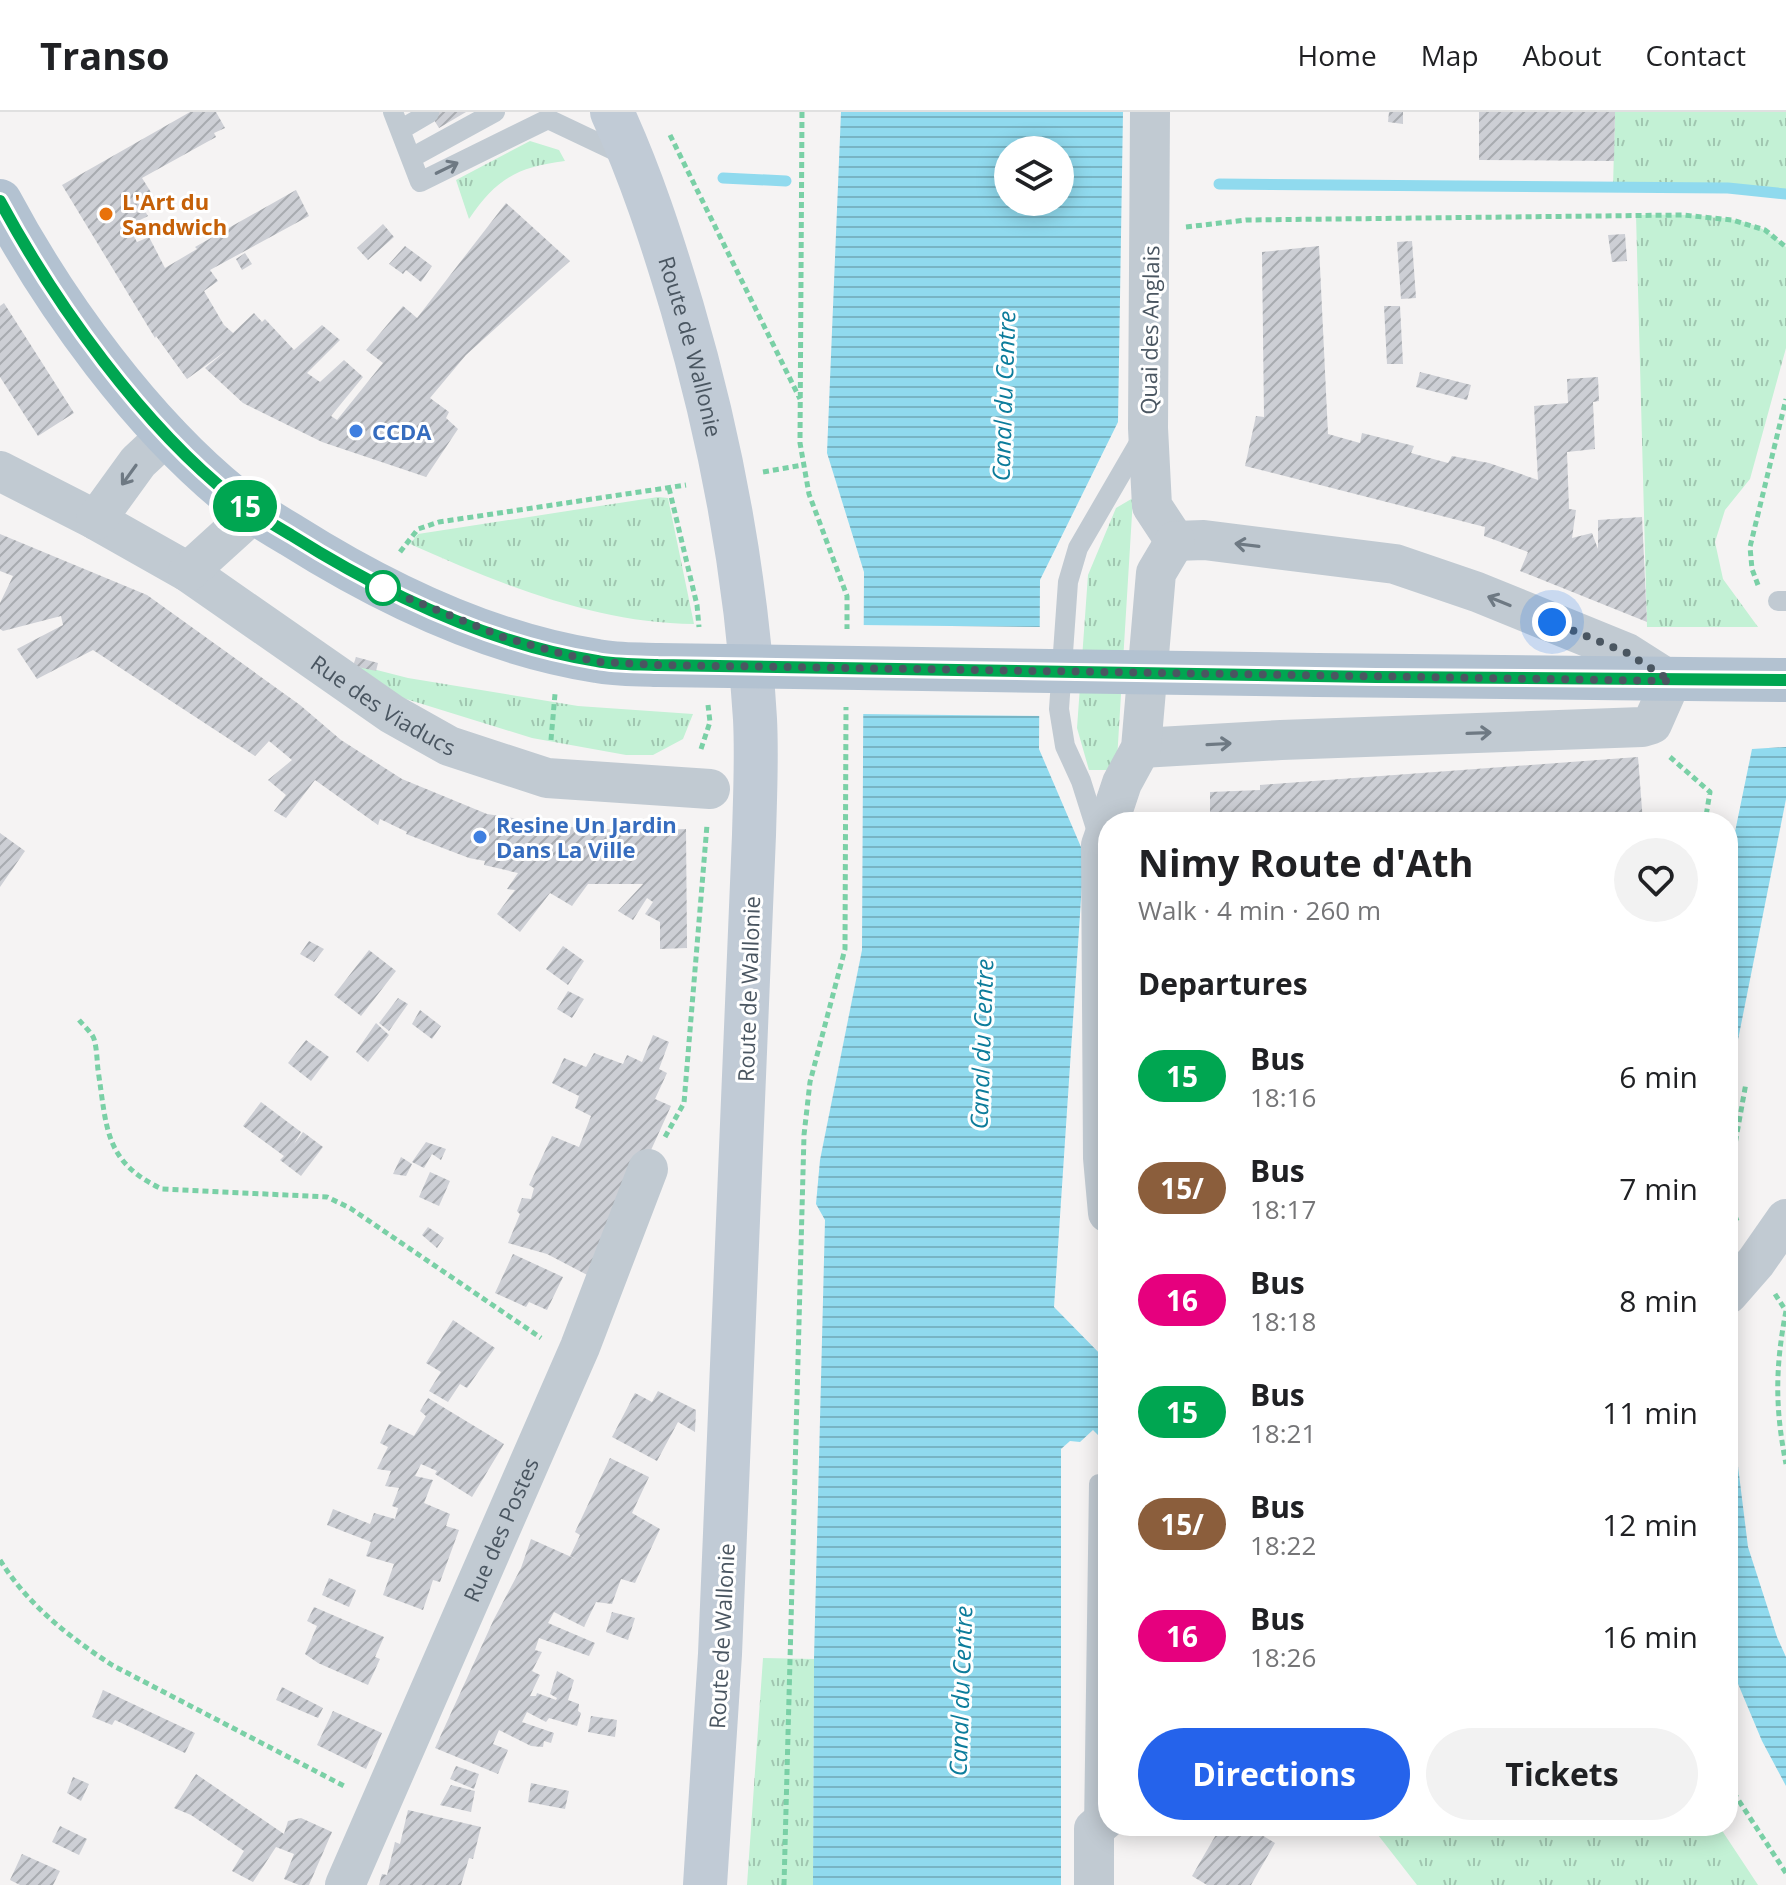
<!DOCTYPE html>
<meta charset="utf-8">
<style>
body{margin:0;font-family:"Open Sans",sans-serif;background:#f2f2f2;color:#202124;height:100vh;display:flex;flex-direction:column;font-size:30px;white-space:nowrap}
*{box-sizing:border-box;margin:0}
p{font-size:26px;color:#757577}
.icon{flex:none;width:44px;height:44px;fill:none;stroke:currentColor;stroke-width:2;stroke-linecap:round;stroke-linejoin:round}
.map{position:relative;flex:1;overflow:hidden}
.side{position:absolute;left:1098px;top:700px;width:640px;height:1024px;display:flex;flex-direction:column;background:#fff;border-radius:32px;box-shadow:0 4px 20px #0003}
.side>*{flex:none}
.badge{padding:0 16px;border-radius:26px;font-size:28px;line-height:52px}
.fabs{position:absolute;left:994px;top:24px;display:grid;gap:16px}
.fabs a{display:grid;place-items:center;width:80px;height:80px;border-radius:50%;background:#fff;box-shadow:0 4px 20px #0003;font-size:40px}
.you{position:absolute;width:40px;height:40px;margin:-20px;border:6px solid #fff;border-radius:50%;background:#1a73e8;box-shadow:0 0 0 12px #1a73e833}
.map>.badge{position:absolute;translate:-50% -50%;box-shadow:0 0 0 4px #fff}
h2{padding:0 40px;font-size:30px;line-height:72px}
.round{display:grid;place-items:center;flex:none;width:84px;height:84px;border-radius:42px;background:#f2f2f2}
.head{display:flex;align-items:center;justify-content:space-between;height:136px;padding:0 40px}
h1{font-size:38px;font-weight:700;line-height:60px}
.action{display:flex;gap:16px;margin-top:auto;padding:16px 40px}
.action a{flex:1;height:92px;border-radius:48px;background:#2563eb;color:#fff;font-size:32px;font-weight:700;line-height:92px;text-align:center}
.action a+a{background:#f2f2f2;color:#202124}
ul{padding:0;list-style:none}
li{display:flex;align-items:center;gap:24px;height:112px;padding:0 40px}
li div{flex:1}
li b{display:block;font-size:30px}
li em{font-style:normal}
li .badge{min-width:88px;font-weight:700;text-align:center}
header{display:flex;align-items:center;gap:48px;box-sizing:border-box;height:112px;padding:0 40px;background:#fff;border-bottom:2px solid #e0e0e0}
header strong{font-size:38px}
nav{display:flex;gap:44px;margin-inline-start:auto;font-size:28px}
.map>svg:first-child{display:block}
.grass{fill:url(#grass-tufts)}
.water{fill:url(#water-rules);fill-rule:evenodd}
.pier{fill:#f5f3f3}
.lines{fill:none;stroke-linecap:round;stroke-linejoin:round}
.stream{stroke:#90daee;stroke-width:11}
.building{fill:url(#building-hatch)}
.path{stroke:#7ad0a6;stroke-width:5;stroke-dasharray:6 4;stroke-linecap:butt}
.lane{stroke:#c1cad2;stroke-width:20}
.street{stroke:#c1cad2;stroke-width:40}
.secondary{stroke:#c1cbd6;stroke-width:44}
.primary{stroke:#b3c2d1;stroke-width:44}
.primary-bridge{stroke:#b3c2d1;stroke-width:44}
.oneway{stroke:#6e7983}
.line-casing{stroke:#fff;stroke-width:18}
.line{stroke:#00a651;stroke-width:12}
.walk{stroke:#4a5661;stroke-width:8;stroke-dasharray:0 14.4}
.food-dot{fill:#e8710a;stroke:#fff;stroke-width:3}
.shop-dot{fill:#3f7fe0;stroke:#fff;stroke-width:3}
.stop-dot{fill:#fff;stroke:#00a651;stroke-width:4}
.labels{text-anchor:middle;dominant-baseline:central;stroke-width:6;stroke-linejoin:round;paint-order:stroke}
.food-label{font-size:22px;font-weight:bold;fill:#c56008;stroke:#fff;text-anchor:start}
.street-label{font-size:22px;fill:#4a5661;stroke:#fff}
.shop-label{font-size:22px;font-weight:bold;fill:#366cbe;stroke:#fff;text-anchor:start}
.water-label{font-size:24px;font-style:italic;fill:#0c7c9b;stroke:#fff}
</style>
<header>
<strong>Transo</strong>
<nav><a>Home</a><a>Map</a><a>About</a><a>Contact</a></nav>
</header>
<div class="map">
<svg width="1786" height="1773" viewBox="0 0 1786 1773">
<defs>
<pattern id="grass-tufts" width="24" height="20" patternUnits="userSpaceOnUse" patternTransform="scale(2)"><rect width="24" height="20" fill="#c3f1d5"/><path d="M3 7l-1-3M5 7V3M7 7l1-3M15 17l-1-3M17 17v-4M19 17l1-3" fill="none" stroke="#a0c6b0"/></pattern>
<pattern id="water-rules" width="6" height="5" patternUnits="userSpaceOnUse" patternTransform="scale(2)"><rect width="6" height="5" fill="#90daee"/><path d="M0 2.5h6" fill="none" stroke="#78b4c4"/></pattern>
<pattern id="building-hatch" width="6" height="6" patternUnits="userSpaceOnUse" patternTransform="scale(2)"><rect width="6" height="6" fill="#cdcfd5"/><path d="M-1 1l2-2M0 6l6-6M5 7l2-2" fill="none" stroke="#a8abb0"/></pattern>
</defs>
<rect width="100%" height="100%" fill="#f5f3f3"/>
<path class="grass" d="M1615 0H1786V82L1728 76 1613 75Z
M530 29 559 38 565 49C517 55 496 67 469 107L456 68Z
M1636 103C1674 103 1733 100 1766 119 1773 123 1780 130 1786 135V236L1750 367 1725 398 1715 430 1723 467 1758 515H1647Z
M658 385 668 386 694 512C595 511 500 472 410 432L418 422Z
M1133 386 1117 648 1107 658H1089L1077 616 1088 463 1116 396Z
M322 544 408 566 578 594 693 602 683 627 653 643H626L532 626 361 573Z
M763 1546 814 1547 813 1773H747Z
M1371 1714H1719L1758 1773H1417Z"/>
<path class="water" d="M841 0H1123L1118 310 1040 468 1039 637 1084 742 1054 1195 1108 1250V1336L1107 1332 1093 1318 1080 1330 1070 1329 1061 1337V1773H813L814 1547 825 1108 816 1092 820 1048 862 838 864 460 827 341ZM1008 38H1060V90H1008Z
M1786 635V687L1728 978V754L1752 637Z
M1728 1252 1731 1260 1735 1330 1748 1435 1777 1525 1786 1545V1674L1762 1629 1728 1548Z"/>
<path class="pier" d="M860 513 1044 515 1043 604 860 602Z"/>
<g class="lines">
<path class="stream" d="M723 66 786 69
M1219 72 1728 76 1786 82"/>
</g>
<path class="building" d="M190 0H216L225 16 214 21 216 25 142 66 154 85 141 93 148 104 128 114 137 130 149 125 165 156 197 137 195 135 296 78 309 104 210 158 218 169 204 179 224 213 233 221 254 201 262 210 265 207 294 238 322 213 340 228 307 261 320 270 344 248 363 265 331 304 337 308 383 251 366 238 403 194 417 206 506 91 570 149 466 243 430 286 449 300 446 306 458 317 426 365 322 330 243 291 205 256 227 238 187 267 156 224 155 226 62 73Z
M429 0H466L439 16Z
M1389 0H1403V12L1388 10Z
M1479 0H1615L1614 49 1479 48Z
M383 112 394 125 368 148 357 136Z
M1625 122 1627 149 1612 150 1608 123Z
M1412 129 1416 186 1401 187 1397 130Z
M405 134 432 154 421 170 406 158 403 162 389 152Z
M1319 134 1328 322 1360 331 1362 321 1414 334 1411 341 1448 351 1452 344 1489 351 1538 368 1534 294 1568 291 1567 267 1598 265 1599 289 1593 290 1595 337 1567 340 1569 397 1576 398 1572 426 1592 421 1598 437V408L1642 405 1647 510 1520 459 1528 440 1484 424 1485 415 1245 354 1256 304 1264 305 1262 140Z
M245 141 252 152 242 158 236 147Z
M4 191 74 301 38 324 0 265V194Z
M1384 194H1400L1403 252H1387Z
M1420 260 1471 273 1467 288 1416 275Z
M0 422 147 483 300 593 341 628 402 667 487 702 570 715 639 719 686 717 687 836 660 837V810L645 802 653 790 647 786 633 808 618 799 643 772H588L572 794 550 781 520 820 497 802 515 778 507 777 518 761 484 753 485 749 469 746 406 722 407 720 380 707 378 713 315 668 286 706 274 699 286 683 268 668 292 648 269 629 255 644 93 538 37 567 17 537 63 513 61 504 3 519 0 517V491L13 464 0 459Z
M356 545 378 551 376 559 353 554Z
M1638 645 1643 710H1210V680L1260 678V673Z
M0 721 25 739 0 775Z
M309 829 324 837 314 850 300 842Z
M563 834 584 849 568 873 546 857Z
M369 838 396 859 361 904 334 883Z
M568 879 584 887 572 906 557 897Z
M398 886 408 892 389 919 379 911Z
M420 898 441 914 432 927 412 912Z
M376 911 389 923 368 950 356 940Z
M653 923 669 930 659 957 667 961 655 987 671 994 593 1166 547 1142 508 1131 520 1102 517 1099 522 1086 531 1087 534 1076 529 1073 552 1024 579 1035 591 1004 575 996 579 984 552 971 564 946 586 955 594 941 623 952 627 943 642 950Z
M306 928 329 945 311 969 288 951Z
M261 990 301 1020 294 1032 303 1020 323 1035 301 1064 280 1048 284 1044 243 1014Z
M426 1030 446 1037 441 1048 432 1042 424 1056 412 1050Z
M401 1045 412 1052 406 1064 393 1062Z
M430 1060 450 1069 439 1094 419 1085Z
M428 1115 444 1126 437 1136 422 1123Z
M513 1142 563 1165 547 1198 529 1190 526 1195 495 1181Z
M453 1208 495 1236 467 1276 460 1272 448 1290 429 1279 441 1260 426 1251Z
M658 1279 696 1298 695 1320 678 1310 657 1349 612 1325 635 1281 652 1290Z
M428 1286 504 1332 472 1385 435 1362 437 1359 421 1352 415 1364 433 1368 424 1391 450 1402 446 1414 459 1418 440 1470 433 1468 423 1498 383 1483 394 1452 366 1444 371 1430 327 1413 333 1397 370 1412 374 1401 395 1407 398 1396 392 1394 399 1376 385 1374 391 1359 377 1357 388 1335 380 1331 389 1312 414 1324 426 1304 420 1299Z
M610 1346 649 1365 632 1401 660 1417 635 1471 621 1467 612 1492 596 1490 584 1515 554 1500 548 1511 595 1531 589 1544 539 1526 535 1538 542 1540 532 1559 540 1563 530 1584H536L537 1581 556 1588 557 1586 550 1582 557 1559 574 1568 568 1588 579 1592 578 1599 581 1601 577 1614 549 1606 546 1610 527 1600 522 1610 554 1621 551 1631 544 1629 543 1635 531 1634 499 1618 493 1632 508 1638 498 1662 435 1636 494 1507 521 1456 531 1427 578 1448 570 1444 580 1423 575 1420Z
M329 1466 356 1478 349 1495 322 1483Z
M314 1495 384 1525 375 1545 380 1547 368 1573 318 1551 305 1542 317 1514 307 1509Z
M612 1500 635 1506 628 1528 606 1520Z
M282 1575 323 1596 318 1606 276 1588Z
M103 1578 195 1621 185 1641 115 1608 112 1613 92 1605Z
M333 1599 382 1621 366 1657 317 1633Z
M591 1604 617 1608 615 1625 588 1620Z
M456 1654 479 1662 474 1677 450 1667Z
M196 1662 284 1722 288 1709 301 1706 332 1720 309 1773H299L284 1767 294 1742 276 1735 253 1770 232 1759 244 1739 191 1703 174 1696Z
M73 1665 89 1672 81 1689 67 1681Z
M531 1671 569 1679 565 1697 528 1690Z
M451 1673 475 1679 471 1700 440 1693Z
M408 1698 481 1715 473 1747 469 1746 461 1773H379L382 1762 387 1763 395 1730 400 1732Z
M60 1714 87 1727 79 1743 52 1730Z
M1221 1714H1247L1275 1731 1251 1773H1207L1192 1764Z
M22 1742 60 1759 53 1773H20L10 1768Z"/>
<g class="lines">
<path class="path" d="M802 0 800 331 809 382 847 484V517
M670 23 800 287
M1186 115 1246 108 1683 103 1732 108 1765 118 1786 135
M763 360 803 353
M669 376 697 493 699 515
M400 440 418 417 439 410 686 373
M1758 473 1752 457 1750 435 1786 287
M551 628 555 582
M701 637 710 610 708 593
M1670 645 1710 680 1705 710
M79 908C84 914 92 921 94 927 97 937 97 949 98 958 107 1016 104 1050 162 1077L327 1085 350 1096 541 1226
M665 1025 684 991 707 713
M1737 1109 1735 1104 1732 1049 1746 971
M1775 1182 1786 1199C1775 1256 1775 1296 1786 1352
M0 1448C27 1492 69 1525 112 1553L346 1675
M1728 1672 1786 1761
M784 1773 804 1023 810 970 845 837 846 595"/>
<path class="lane" d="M393 0 420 70 548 7 626 44
M400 18 429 1
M411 46 495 0
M1778 489H1786
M1099 726 1081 669 1065 634 1059 597 1068 470 1078 436 1143 324
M1094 1717 1099 1372"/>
<g class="street">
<path d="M1150 0 1148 316 1152 394 1175 429"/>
<path id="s1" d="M0 359 96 408 188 460 392 602 449 634 547 666 710 677"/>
<path d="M96 408 138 350 168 322"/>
<path d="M188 460 254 400"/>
<path d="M1141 636 1281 628 1642 615 1652 612 1671 569 1627 541 1477 480 1395 452 1204 428 1175 429"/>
<path d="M1109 710 1122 671 1141 636 1156 461 1175 429"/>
<path d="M1108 713 1101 733 1103 1046 1108 1101"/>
<path d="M1728 1182 1756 1150 1786 1107"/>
<path id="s2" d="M345 1773 580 1235 648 1057"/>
<path d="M1094 1773V1717L1108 1705"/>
</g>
<path class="secondary" id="s3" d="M612 0C641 63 662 128 682 195 721 328 747 468 755 607 757 645 755 684 754 723L720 1542 705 1773"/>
<path class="primary" d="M0 89C56 194 142 312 235 387 253 400 272 412 291 423 383 481 489 532 597 549 617 553 638 552 658 553
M1317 563 1786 568"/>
<path class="primary-bridge" d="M658 553 1317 563"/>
</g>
<defs><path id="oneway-shaft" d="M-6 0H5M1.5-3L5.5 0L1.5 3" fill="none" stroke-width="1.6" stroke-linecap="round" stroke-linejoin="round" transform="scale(2)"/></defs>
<g class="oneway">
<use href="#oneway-shaft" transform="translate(447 56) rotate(-26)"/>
<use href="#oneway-shaft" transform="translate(129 363) rotate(126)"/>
<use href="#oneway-shaft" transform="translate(1247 433) rotate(-173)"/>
<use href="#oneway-shaft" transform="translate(1499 489) rotate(-158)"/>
<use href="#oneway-shaft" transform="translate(1479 621) rotate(-2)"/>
<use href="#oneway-shaft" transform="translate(1219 632) rotate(-3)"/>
</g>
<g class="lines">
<g class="line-casing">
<path id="line" d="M0 89C56 193 142 313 235 387 253 400 272 412 291 423 383 481 489 532 597 549 617 553 638 552 658 553L1376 565 1786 568"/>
</g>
<use href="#line" class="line"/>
<path class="walk" d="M383 476 503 525 559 541 599 550 658 553 1671 569 1627 541 1552 510"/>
</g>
<circle class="food-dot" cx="106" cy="102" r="8"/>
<g class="shop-dot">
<circle cx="356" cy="319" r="8"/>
<circle cx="480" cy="725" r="8"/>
</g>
<circle class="stop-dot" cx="383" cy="476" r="16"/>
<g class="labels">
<g class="food-label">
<text x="122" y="89">L'Art du<tspan x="122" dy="25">Sandwich</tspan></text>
</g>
<g class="street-label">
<text transform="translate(1149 218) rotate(-89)">Quai des Anglais</text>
<text stroke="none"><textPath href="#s3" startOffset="248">Route de Wallonie</textPath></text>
<text stroke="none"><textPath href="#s1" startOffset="450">Rue des Viaducs</textPath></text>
<text transform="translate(748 877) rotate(-88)">Route de Wallonie</text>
<text stroke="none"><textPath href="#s2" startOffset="388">Rue des Postes</textPath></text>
<text transform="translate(721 1524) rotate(-87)">Route de Wallonie</text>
</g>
<g class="shop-label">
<text x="372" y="319">CCDA</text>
<text x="496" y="712">Resine Un Jardin<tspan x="496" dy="25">Dans La Ville</tspan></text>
</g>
<g class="water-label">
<text transform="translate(1003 284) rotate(-88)">Canal du Centre</text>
<text transform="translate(981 932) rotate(-88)">Canal du Centre</text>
<text transform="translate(960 1579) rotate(-88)">Canal du Centre</text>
</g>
</g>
</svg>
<div class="fabs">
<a><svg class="icon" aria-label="layers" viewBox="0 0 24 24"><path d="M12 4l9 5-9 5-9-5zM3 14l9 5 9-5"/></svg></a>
</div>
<div class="you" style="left:1552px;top:510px"></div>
<b class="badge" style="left:245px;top:394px;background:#00a651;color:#fff">15</b>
<section class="side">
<div class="head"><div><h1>Nimy Route d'Ath</h1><p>Walk · 4 min · 260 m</p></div><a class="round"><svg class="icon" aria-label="heart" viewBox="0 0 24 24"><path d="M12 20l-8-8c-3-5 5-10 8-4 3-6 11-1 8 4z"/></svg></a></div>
<h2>Departures</h2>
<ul>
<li><span class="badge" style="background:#00a651;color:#fff">15</span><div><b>Bus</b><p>18:16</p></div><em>6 min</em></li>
<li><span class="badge" style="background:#8b5e3c;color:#fff">15/</span><div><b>Bus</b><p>18:17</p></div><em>7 min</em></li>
<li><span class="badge" style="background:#e6007e;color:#fff">16</span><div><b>Bus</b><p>18:18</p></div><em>8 min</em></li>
<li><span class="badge" style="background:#00a651;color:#fff">15</span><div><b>Bus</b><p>18:21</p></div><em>11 min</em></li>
<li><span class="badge" style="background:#8b5e3c;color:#fff">15/</span><div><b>Bus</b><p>18:22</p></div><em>12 min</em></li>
<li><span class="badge" style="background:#e6007e;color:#fff">16</span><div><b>Bus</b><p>18:26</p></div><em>16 min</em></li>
</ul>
<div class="action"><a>Directions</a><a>Tickets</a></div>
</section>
</div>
